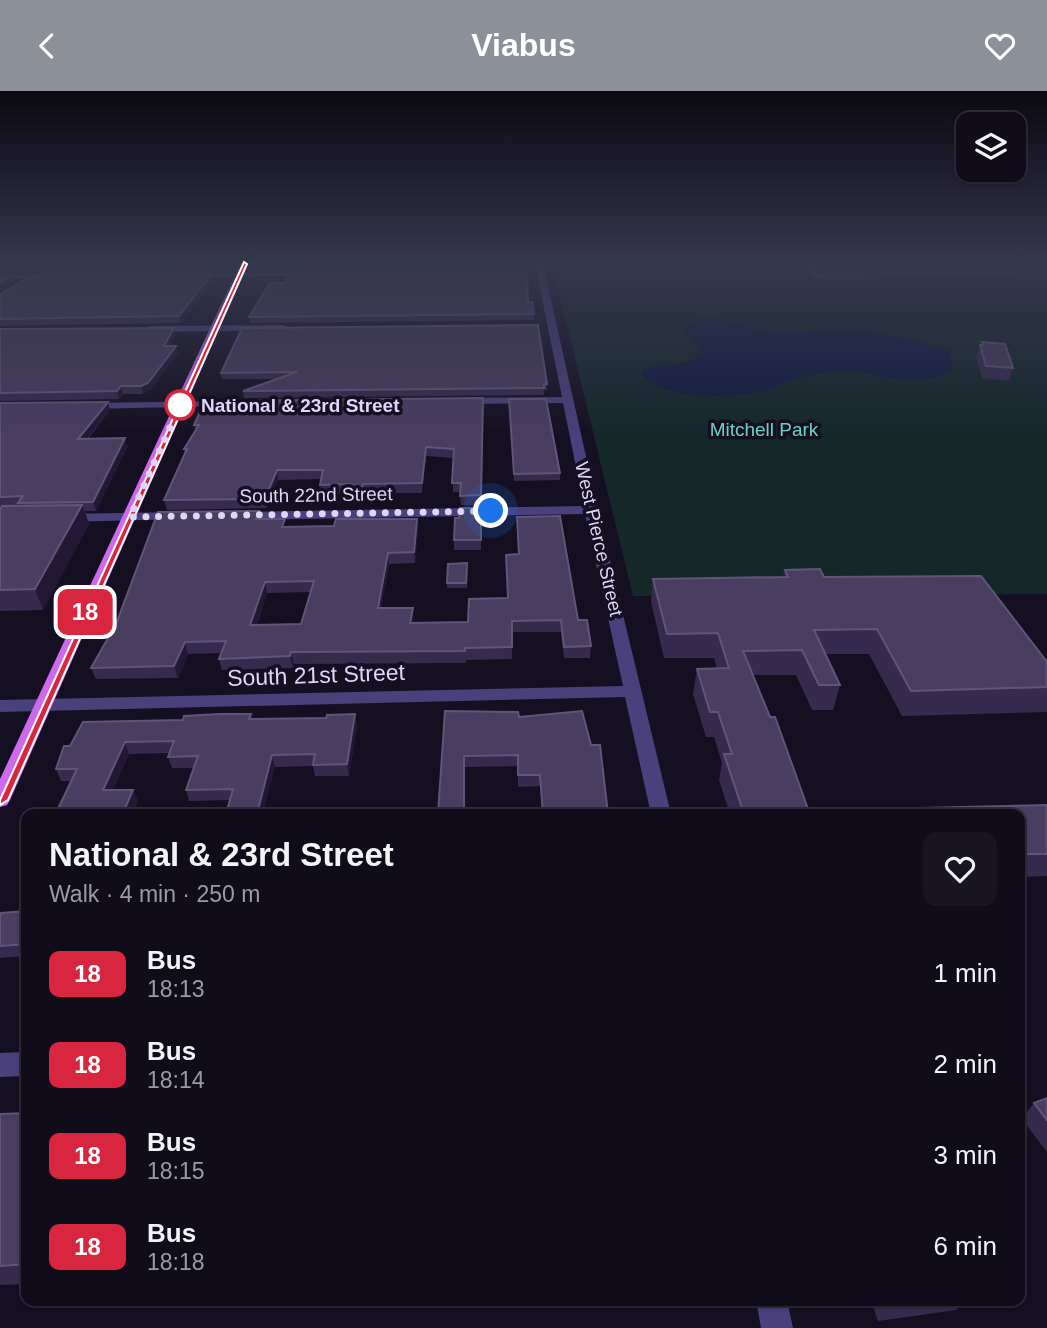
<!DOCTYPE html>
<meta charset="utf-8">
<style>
body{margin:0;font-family:Arial,sans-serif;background:#191522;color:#f1f3f6;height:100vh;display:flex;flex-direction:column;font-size:26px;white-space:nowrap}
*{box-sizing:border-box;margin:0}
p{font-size:23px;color:#9c9ba2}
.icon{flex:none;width:38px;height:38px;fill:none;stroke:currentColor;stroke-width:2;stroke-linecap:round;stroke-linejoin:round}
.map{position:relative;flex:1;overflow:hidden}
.side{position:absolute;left:21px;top:718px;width:1004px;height:497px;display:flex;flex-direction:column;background:#100c19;border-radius:14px;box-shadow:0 2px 5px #0004,0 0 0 2px #302c38}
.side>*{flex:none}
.badge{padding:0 14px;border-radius:10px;font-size:24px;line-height:46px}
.tools{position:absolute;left:956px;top:21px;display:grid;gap:14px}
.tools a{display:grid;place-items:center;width:70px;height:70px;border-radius:14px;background:#100c19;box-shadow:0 2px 5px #0004,0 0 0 2px #302c38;font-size:35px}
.you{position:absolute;width:35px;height:35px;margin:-18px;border:5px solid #fff;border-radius:50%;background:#1a73e8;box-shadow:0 0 0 10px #1a73e833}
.map>.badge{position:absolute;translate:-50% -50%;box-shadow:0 0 0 4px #fff}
.round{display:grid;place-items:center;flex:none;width:74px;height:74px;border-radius:14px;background:#191522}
.summary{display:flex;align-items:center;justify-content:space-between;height:119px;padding:0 28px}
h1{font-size:33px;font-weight:700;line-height:52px}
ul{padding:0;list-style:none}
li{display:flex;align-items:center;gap:21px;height:91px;padding:0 28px}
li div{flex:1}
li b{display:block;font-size:26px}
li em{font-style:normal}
li .badge{min-width:77px;font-weight:700;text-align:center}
header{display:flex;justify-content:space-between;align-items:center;height:91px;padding:0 28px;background:#8c9099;color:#fff;font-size:32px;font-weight:700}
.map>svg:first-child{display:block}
.green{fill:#14282a}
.water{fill:#111c3f}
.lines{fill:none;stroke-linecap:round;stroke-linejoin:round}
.minor{fill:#4a407b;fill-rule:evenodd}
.primary{fill:#cd69ee;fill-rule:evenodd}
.wall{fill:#372b4d;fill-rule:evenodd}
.shaded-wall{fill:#221834}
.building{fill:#493d60;stroke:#605578;stroke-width:2;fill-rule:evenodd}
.line{fill:#d7263d;stroke:#fff;stroke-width:2}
.walk{stroke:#ded5fa;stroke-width:7;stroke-dasharray:0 12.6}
.stop-dot{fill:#fff;stroke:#d7263d;stroke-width:3.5}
.labels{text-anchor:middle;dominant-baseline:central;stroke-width:7;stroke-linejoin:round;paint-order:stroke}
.far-stop-label{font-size:19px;font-weight:bold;fill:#ded5fa;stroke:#151021;text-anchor:start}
.far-park-label{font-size:19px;fill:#69d2c5;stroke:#151021}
.far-street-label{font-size:19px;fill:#ded5fa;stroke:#151021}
.street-label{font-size:23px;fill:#ded5fa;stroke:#151021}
</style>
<header><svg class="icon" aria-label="back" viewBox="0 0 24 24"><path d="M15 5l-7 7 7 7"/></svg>Viabus<svg class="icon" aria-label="heart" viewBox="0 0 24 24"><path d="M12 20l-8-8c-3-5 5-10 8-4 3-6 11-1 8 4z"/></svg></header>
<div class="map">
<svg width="1047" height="1237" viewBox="0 0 1047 1237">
<rect width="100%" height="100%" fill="#151021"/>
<path class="green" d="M552 173H1047V503L633 505Z"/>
<path class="water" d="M701 227C728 226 749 239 775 242 795 244 813 239 833 239 872 237 912 248 949 260L952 279C908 300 890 282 846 281 829 281 810 283 793 289 781 293 770 300 757 301 723 307 670 309 642 285L643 278 687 271 703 264 702 259 682 239Z"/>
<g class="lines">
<path class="minor" d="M535 173H543L600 428 671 723H651L625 606 0 621V609L623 595 585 423 238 429 231 425 238 421 584 415 563 312 459 313 454 310 459 307 562 306Z
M313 181 316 185 187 186 183 184 187 182Z
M54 183 51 187 0 188V184Z
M283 234 286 235V239L150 241 146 238 150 235Z
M225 310 230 313 229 315 85 318 80 315 85 312Z
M178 421 183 422V428L63 431 56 427 63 423Z
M26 961V985L0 986V962Z
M756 1209H787L793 1237H761Z"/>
<path class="primary" d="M240 173H248L10 709 7 714 0 716V688Z"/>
</g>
<path class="wall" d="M0 173H223L218 179 0 182Z
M297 173H523V176L297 178Z
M801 173H998L1012 182 1011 186H976L975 188 814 189Z
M210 182 212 192 181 232 0 235V204Z
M528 211 534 223V229L250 232 249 226Z
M174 237 175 244 170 255H176L178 262 150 299 143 303H123L119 308 0 310V238Z
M242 237 547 293V299H544V304L244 307 243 300 279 288H222L221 282Z
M982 251 1013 277 1009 290 982 287 976 266Z
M483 307 482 414H461L460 401H453V367L426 365 422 402H364L363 406 352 402 322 403 320 394 321 388 278 389 267 417 167 419 164 409 185 362 184 358 195 340 194 334Z
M509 308 560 382V389L514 390Z
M0 312 110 319 88 348 128 355 96 420H85L89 433 43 519 0 520V418L19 414 0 415Z
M517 426 591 551 590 567H564L561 541H512V568L466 569V572L294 573 293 577 222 579 219 568 221 562 188 563 178 587 96 588 91 577 261 428 286 436 334 435 417 428 418 439 415 472 389 473 381 517H413V532L468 531 508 507 518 463ZM310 501 301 533 257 534 267 502Z
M481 427V459H454V449Z
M468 477 467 497H447V492Z
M785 479 824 486 1047 596V621L902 625 869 563H825L840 594 833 619H812L796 584H753L808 718 813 723H730L719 689 722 672 714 646H706L693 603 697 578H717L714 567H664L651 511 653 488 783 486Z
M445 620 519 626 608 723H542L540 695 518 696V675L465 676Z
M251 623 252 628 326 627 355 623 357 634 349 685H315L313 675 275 676 230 709 189 710 186 699 194 677H172L168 666 169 662 129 663 113 699H133L138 710 133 723H56V722L71 690H61L56 678 70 655 183 629Z
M1047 714V785L1020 786V723H876L878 718Z
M26 820V865L0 867V826Z
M1047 1007V1061L1022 1028 1034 1012Z
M26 1022V1193L0 1194V1023Z
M871 1209H965L956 1219 878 1230Z"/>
<path class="shaded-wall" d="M217 173H223L218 179Z
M210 182 212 192 181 232 179 225Z
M12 184 14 191 0 201V193Z
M174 237 175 244 166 262 164 255Z
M176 255 178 262 150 299 143 303 141 295Z
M121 295 123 303 119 308 117 300Z
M108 311 110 319 80 356 78 348Z
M125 347 128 355 96 420 93 411Z
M426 356V365L422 402V392Z
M277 379 278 389 267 417 265 408Z
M82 414 89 433 43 519 35 498Z
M417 428 418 439 415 472 414 461Z
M388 462 389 473 379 529 378 517Z
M265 491 267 502 253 545 250 534Z
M413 517 414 529 411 544 410 532Z
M185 551 188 563 178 587 174 575Z
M291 561 294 573 293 577 290 565Z
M355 623 357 634 349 685 347 673Z
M125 651 129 663 108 711 103 699Z
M272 664 275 676 263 723H257Z
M133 699 138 710 133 723H125L124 720Z"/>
<path class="building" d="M0 173H183L0 176Z
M297 173H372L297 174Z
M804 173H998L1012 182H973L976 184 814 185Z
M524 180 527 181 528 211H532L534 223 249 226 270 192H285L291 182Z
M210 182 208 185H210L179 225 0 228V204L31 184Z
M0 184H12L0 193Z
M538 234 547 293H544V297L243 300 297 281 221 282 242 237Z
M174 237 164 255H176L148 292 141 295H121L117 300 0 302V238Z
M982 251 1005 253 1013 277 986 275 980 254H983Z
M483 307 481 404 460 405 461 392H452L454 358 426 356 422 392 363 393 362 397 350 393 320 394 323 379H277L265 408 164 409 187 358H184L199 334H194L204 312 210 310Z
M509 308H546L560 382 514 383Z
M108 311 78 348 125 347 93 411 18 412 23 405 0 406V312Z
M82 414 35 498 0 499V418L2 415Z
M460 417H481V449H454L455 427H459Z
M259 420 256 428H285L282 436 334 435 336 428H417L414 461 388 462 378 517H413L410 532 468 531 469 508 508 507 506 464 519 463 517 426 560 425 578 529H587L591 555 564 556 561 529 512 530V556L465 557V560L291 561 290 565 219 568 226 550 185 551 174 575 91 577 116 533 158 421ZM314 490 301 533 250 534 265 491Z
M467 472 466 492H447L448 473Z
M820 478 824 486 981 485 1047 571V596L911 600 877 538 814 539 840 594H819L802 559 743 560 770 626H775L808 718H811L813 723H744L724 663H732L718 621H710L697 578 729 577 718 542 667 543 653 488 788 486 785 479Z
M445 620 518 621 519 626 582 620 591 654H600L608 723H543L540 684H518V664L464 665V723H438Z
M220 623H251L249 628 326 627 327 624 355 623 347 673 313 674 315 663 272 664 257 723H226L233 698 186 699 198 665 168 666 174 650 125 651 103 699H133L124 720 56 722 77 678H56L64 655H70L83 631 183 629 184 625Z
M1047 714V763H1020V723H880L878 718Z
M26 820V853L0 855V826L1 822Z
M1047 1007V1029L1034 1012Z
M26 1022V1173L0 1175V1023Z
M886 1209H941L889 1216Z"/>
<linearGradient id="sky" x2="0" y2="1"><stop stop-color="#0c0912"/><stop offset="0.5" stop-color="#35374e"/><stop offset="1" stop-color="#35374e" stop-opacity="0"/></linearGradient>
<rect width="1047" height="346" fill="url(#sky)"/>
<path class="line" d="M244 171 247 173 8 709 0 714V709Z"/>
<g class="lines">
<path class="walk" d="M180 314 130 426 491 420"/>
</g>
<circle class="stop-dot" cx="180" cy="314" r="14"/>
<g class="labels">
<g class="far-stop-label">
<text x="201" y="314">National &amp; 23rd Street</text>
</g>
<g class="far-park-label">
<text x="764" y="338">Mitchell Park</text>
</g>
<g class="far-street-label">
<text transform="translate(316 404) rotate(-1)">South 22nd Street</text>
<text transform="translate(599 448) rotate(77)">West Pierce Street</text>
</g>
<g class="street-label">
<text transform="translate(316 584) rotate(-2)">South 21st Street</text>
</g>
</g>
</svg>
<div class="tools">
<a><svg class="icon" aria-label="layers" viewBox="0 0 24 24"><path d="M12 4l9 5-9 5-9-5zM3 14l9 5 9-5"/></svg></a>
</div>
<div class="you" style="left:491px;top:420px"></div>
<b class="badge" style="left:85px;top:521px;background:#d7263d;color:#fff">18</b>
<section class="side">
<div class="summary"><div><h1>National &amp; 23rd Street</h1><p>Walk · 4 min · 250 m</p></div><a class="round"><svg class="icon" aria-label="heart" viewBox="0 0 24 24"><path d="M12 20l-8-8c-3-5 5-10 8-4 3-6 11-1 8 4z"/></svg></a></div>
<ul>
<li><span class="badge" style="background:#d7263d;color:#fff">18</span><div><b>Bus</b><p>18:13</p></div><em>1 min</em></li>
<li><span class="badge" style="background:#d7263d;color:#fff">18</span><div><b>Bus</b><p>18:14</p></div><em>2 min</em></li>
<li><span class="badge" style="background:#d7263d;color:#fff">18</span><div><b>Bus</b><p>18:15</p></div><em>3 min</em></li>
<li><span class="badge" style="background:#d7263d;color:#fff">18</span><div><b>Bus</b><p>18:18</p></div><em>6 min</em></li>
</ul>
</section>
</div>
